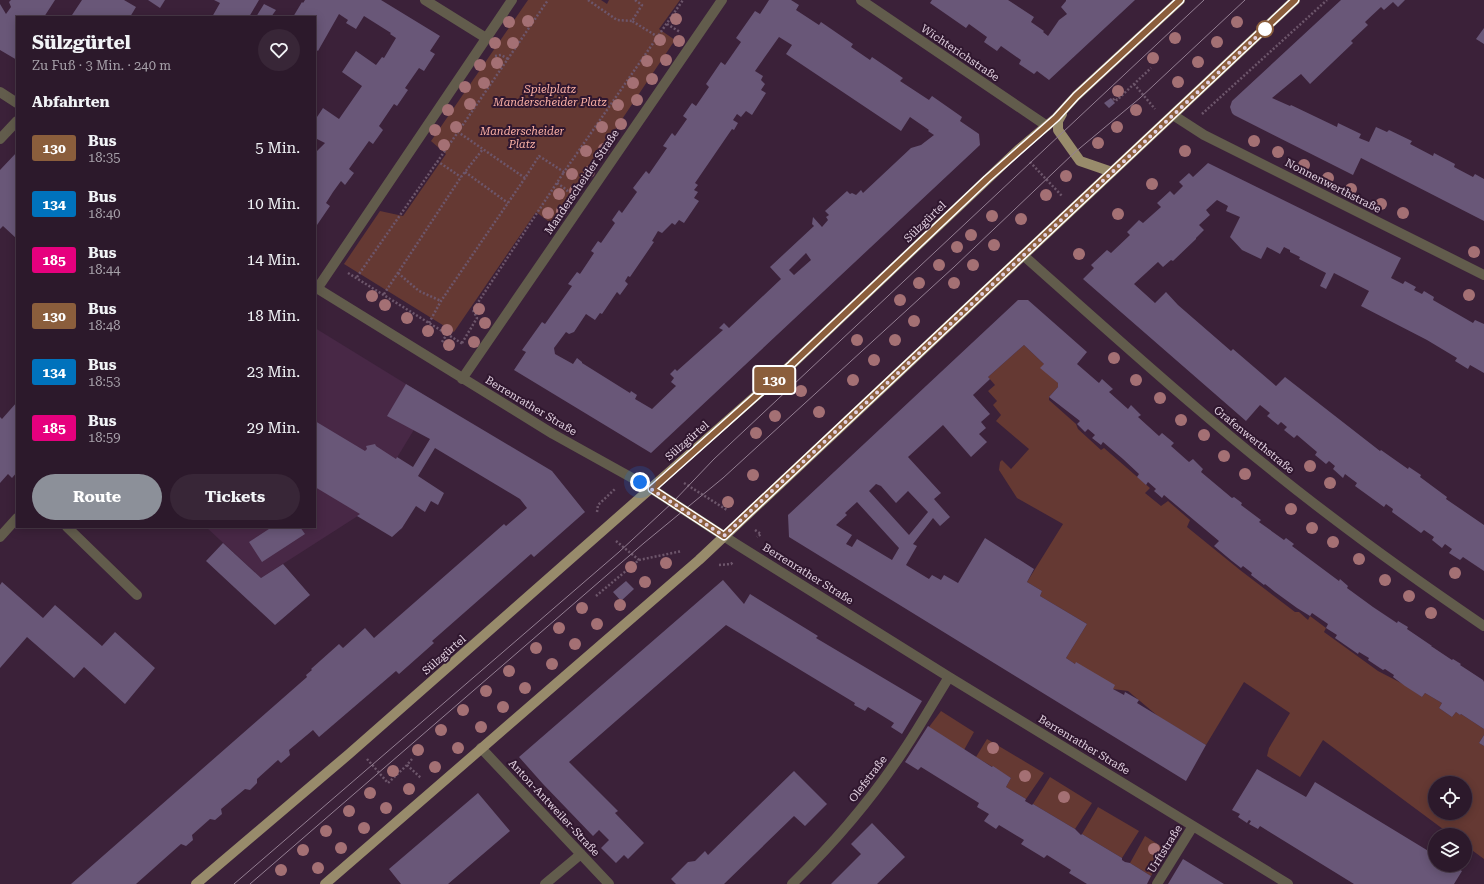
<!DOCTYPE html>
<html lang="de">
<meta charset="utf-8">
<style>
body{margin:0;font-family:"Roboto Serif",serif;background:#382637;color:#f1f3f6;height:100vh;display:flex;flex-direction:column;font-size:15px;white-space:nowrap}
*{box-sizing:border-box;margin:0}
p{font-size:13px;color:#a6a0a9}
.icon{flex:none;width:22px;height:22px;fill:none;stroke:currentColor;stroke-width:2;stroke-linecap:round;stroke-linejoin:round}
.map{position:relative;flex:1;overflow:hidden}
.details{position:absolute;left:16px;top:16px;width:300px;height:512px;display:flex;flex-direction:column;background:#2c192b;border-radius:0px;box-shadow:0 2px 10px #0003,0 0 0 1px #483847}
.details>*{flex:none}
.badge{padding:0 8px;border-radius:3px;font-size:14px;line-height:26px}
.buttons{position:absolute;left:1428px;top:776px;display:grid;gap:8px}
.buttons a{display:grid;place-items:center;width:44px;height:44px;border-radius:50%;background:#2c192b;box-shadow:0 2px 10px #0003,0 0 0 1px #483847;font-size:20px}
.you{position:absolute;width:20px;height:20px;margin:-10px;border:3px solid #fff;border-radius:50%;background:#1a73e8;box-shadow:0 0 0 6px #1a73e833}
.map>.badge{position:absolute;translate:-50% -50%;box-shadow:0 0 0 2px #fff}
h2{padding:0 16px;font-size:15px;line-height:36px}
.round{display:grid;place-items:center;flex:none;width:42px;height:42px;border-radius:21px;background:#382637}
.overview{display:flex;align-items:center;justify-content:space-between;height:68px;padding:0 16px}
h1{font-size:19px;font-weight:700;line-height:30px}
.action{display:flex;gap:8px;margin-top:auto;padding:8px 16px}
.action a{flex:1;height:46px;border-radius:24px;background:#8c9099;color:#fff;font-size:16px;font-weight:700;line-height:46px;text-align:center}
.action a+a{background:#382637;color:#f1f3f6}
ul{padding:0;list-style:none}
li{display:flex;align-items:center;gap:12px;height:56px;padding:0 16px}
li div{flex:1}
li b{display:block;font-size:15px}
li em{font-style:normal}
li .badge{min-width:44px;font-weight:700;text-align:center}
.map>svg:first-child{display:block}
.built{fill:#482846}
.green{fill:#653933;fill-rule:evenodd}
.building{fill:#695778;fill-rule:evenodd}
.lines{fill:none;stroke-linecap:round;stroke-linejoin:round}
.path{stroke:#6d566b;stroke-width:2.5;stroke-dasharray:2 2;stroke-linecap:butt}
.minor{stroke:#625c4c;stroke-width:10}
.major{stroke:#988b6b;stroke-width:10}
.tram{stroke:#947f93;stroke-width:1}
.tree{fill:#a47074}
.line-casing{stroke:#fff;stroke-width:9}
.line{stroke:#8b5e3c;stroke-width:6}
.walk{stroke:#e2d1e1;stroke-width:4;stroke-dasharray:0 7.2}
.stop-dot{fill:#fff;stroke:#8b5e3c;stroke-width:2}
.labels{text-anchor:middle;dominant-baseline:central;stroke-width:4;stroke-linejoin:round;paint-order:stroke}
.street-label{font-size:11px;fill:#e2d1e1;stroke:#30172f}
.park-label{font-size:11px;font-style:italic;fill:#fab0a5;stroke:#30172f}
</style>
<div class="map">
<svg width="1484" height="884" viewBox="0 0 1484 884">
<rect width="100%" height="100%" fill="#3b2139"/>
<path class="built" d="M315 328 432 400 364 512 261 578 206 527H315Z"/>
<path class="green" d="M528 0H601L607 4 609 0H680L659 29 675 40 552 224 536 212 454 332 344 264 380 211 403 216 446 154 431 141Z
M1024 345 1044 364 1058 383V387L1049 397V400L1076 424 1078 429 1101 450 1104 448 1150 488 1145 493 1161 506 1168 501 1190 520 1187 527 1240 570 1295 612H1299L1308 620 1310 616 1326 628 1324 632 1378 671 1405 685 1422 697 1425 693 1442 703 1439 708 1452 717 1456 712 1460 715 1461 714 1484 729V735L1479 743 1484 746V859L1465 845V835H1451L1323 740 1300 777 1267 756 1269 748 1290 713 1244 682 1206 745 1159 717 1128 691 1113 689 1066 658 1087 624 1040 596 1042 591 1027 582 1063 524 1017 498 999 470 1000 462 1002 460 1011 469 1029 449 996 421 1001 415 993 405 997 401 988 391 995 385 988 377ZM1435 783H1465V813H1435Z
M941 711 974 732 964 750 929 727Z
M987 739 1044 773 1026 799 1006 787 1011 778 976 757Z
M1050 777 1092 803 1075 829 1033 804Z
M1098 807 1139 831 1122 858 1082 834Z
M1145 836 1167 850 1151 876 1130 863Z"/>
<path class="building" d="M11 0H55L44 17H17V60L0 50V4L6 14 11 7 9 2Z
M82 0H124L136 7 130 17H75L72 15Z
M148 0H165L160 8Z
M214 0H259L249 17H212L220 3Z
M305 0H381L440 36 430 51 435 54 424 71 419 68 405 88 408 90 397 106 394 104 379 126 383 130 373 144 369 141 349 169 354 173 345 185 341 181 333 192 326 203 330 206 317 225 315 224V153L325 143 315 138V120L323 108 339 119 362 86 342 72 356 51 376 65 382 57 384 58 396 38 390 34 391 33 364 16 356 29 346 23 348 20 339 14 318 51 315 49V17H293L302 2 303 3Z
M769 0H791L799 5 796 10 819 25 821 22 853 44 851 47 870 60 872 57 903 78 900 81 929 100 932 96 962 117 960 121 979 134 980 145 651 453 514 370 526 352 522 350 542 322 545 324 572 286 568 284 577 272 580 274 594 253 591 251 598 241 601 243 615 223 612 220 619 210 622 213 637 192 633 188 646 171 649 174 667 148 663 146 672 133 675 136 687 119 683 116 692 103 696 106 709 87 706 84 721 62 725 65 741 42 736 38 755 11 760 14ZM779 37 792 45 786 54 901 131 910 117 929 130 928 131 934 135 921 145 911 148 863 193 861 190 856 195 852 193 850 194 847 191 825 211 829 215 826 217 828 220 822 227 813 217 812 224 814 226 770 267 781 279 729 328 724 323 719 328 723 330 677 371 675 369 670 374 674 378 671 382 676 386 652 409 635 399 637 395 631 391 630 393 582 363V362L577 358 573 364 555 354 554 348 566 332 569 334 574 332 586 314 595 320 600 313 602 314 617 292 620 295 628 284 625 281 628 276 630 277 654 242 652 241 658 231 662 233 672 223 675 225 679 220 684 223 699 201 694 198 698 192 694 190 698 185 695 183 732 129 734 130 738 123 733 120 737 114 741 117 746 111 752 115 766 93 761 90 765 84 761 80 763 76 755 71ZM806 253 811 260 794 275 789 270Z
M932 0H1008L1034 17 1031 22 1044 31 1043 32 1048 36 1059 20 1067 14 1061 7 1066 1V0H1135L1049 80 1037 71 1034 74 1019 64 1021 60 1001 46 997 51 984 42 987 37 969 24 966 28 930 3Z
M1341 0H1405L1398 7 1393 2 1384 10 1381 7 1365 22 1368 25 1351 41 1353 43 1310 84 1301 74 1272 98 1290 106 1291 105 1337 127 1338 123 1361 134 1359 138 1369 142 1376 127 1387 132 1389 130 1412 141 1410 144 1433 156 1434 153 1455 164 1454 167 1473 177 1475 174 1484 179V221L1361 158 1353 175 1234 115 1232 113 1230 107 1232 101Z
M264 4 276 10 271 17H256Z
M1484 28V44L1476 39Z
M1111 98 1115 103 1109 108 1104 103Z
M17 152V239L3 226 0 229V170Z
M1208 163 1401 258 1391 278 1403 284 1405 281 1416 287 1414 290 1422 294 1424 291 1434 297 1433 300 1473 323 1475 320 1484 324V373L1470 365 1468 369 1455 361 1457 358 1427 340 1361 306 1369 291 1334 273 1326 289 1320 286 1326 273 1299 259 1300 257 1290 252V250L1284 247 1280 254 1267 247 1261 259 1242 250 1230 237 1240 217 1226 211 1228 206 1217 200 1206 210 1210 215 1199 225 1204 230 1196 238V239L1173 261 1171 260 1163 267 1158 262 1134 284 1155 303 1166 292 1178 305 1231 351 1233 349 1276 386 1285 377 1380 451 1381 450 1408 469 1409 467 1421 475 1420 477 1447 497 1446 499 1484 525V571L1463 557 1460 560 1449 553 1452 549 1445 544 1442 548 1432 540 1434 537 1424 530 1421 533 1392 512 1393 509 1386 504 1384 507 1355 486 1357 483 1345 474 1343 478 1333 469 1335 466 1329 461 1326 464 1315 455 1317 452 1297 435 1294 438 1284 430 1287 427 1281 422 1278 425 1267 416 1270 413 1260 405 1246 421 1083 279 1094 268 1091 265 1107 250 1111 253 1130 235 1127 232 1139 220 1143 223 1161 207 1157 203 1170 191 1174 195 1183 186 1179 182 1189 173 1193 177Z
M1018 300H1028L1087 352 1077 364 1099 383 1102 379 1113 389 1109 392 1128 409 1131 405 1141 415 1138 417 1159 436 1162 433 1174 443 1171 446 1189 462 1193 459 1203 469 1201 472 1232 498 1234 497 1242 503 1241 505 1261 520 1259 522 1284 540 1286 538 1294 544 1292 546 1339 581 1340 579 1348 586 1347 588 1373 607 1397 623 1398 621 1408 627 1407 629 1432 646H1431L1452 660 1453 659 1461 664 1460 665 1483 680 1484 682V729L1461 714 1460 715 1456 712 1452 717 1439 708 1442 703 1425 693 1422 697 1405 686 1393 677 1394 675 1385 669 1383 670 1368 660 1369 658 1359 652 1358 654 1335 638 1337 635 1326 628 1328 624 1312 613 1310 616 1297 608 1275 592 1265 584 1264 585 1251 575 1252 573 1243 566 1241 568 1232 561 1214 546 1219 541 1164 495 1162 498 1154 491 1156 489 1148 482 1146 485 1137 477 1139 474 1123 459 1103 442 1101 445 1092 438 1095 435 1088 429 1085 432 1077 424 1080 421 1049 397 1058 387V383L1040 368 1044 364 1024 345 988 377 990 379 973 395 990 414 981 422 986 428 979 434 987 442 971 457 943 425 908 457 941 493 934 499 950 517 940 526 933 518 913 544 917 546 906 565 929 579 932 575 941 580 944 575 958 583 985 538 1034 569 1027 582 1042 591 1040 596 1087 624 1066 658 1075 664 1076 662 1115 685 1113 689 1124 695 1125 692 1139 700 1137 703 1206 745 1186 781 789 537 788 515ZM876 484 881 486 896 503 908 491 928 512 909 535 869 491ZM857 502 899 548 892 560 857 539 852 547 846 544 852 535 836 525 847 515 845 513Z
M406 384 552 471 585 512 534 557 531 554 432 641 434 643 399 674 396 671 319 737 313 730 289 750 290 755 281 763 278 760 257 779V783L250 790 245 789 221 809 222 814 215 820 210 819 192 835 193 840 186 846 181 844 136 884H71L307 677 306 675 312 670 311 669 339 644 343 648 365 628 374 638 504 524 506 526 527 508 520 499 435 448 418 476 444 493 438 505 431 501 425 512 416 506 402 528 392 537 357 516 360 514 315 487V421L365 451 367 449 366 446 375 444 376 446 396 459 397 457 413 467 430 439 387 416Z
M17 402V472L12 478 8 474 0 483V417L2 419Z
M272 527H300L305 534 262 562 249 542Z
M223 543 261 578 283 564 310 595 275 625 206 561Z
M723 580 744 604 750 594 818 636 816 638 922 701 902 734 891 727 894 723 868 707 865 711 854 705 855 703 726 625 569 762 618 811 615 813 644 843 628 859 624 855 616 863 601 848 609 840 599 830 593 836 543 784 519 757Z
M626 581 634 589 621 601 613 592Z
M2 582 43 618 55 605 102 646 115 632 155 668 125 704 84 667 74 678 27 637 0 668V585Z
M928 726 992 767 993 766 1011 778 1006 787 1026 799 1025 801 1032 805 1033 804 1075 829 1081 835 1082 834 1122 858V860L1125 862 1130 863 1151 876 1147 884H1087L1069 873 1071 870 1047 855 1044 858 1021 844 1024 840 999 825 996 829 984 821 989 814 977 807 979 803 921 767 918 770 905 762Z
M1484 735V746L1479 743Z
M1257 769 1306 797 1315 782 1435 855V865H1452L1462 871 1454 884H1354L1260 826 1258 829 1249 824 1251 821 1249 820 1247 823 1238 817 1240 814 1232 810Z
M794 771 827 804 805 826 794 816 724 884H676L671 879 688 862 695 861 705 851 708 855Z
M478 793 510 831 448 884H401L389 869Z
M872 823 905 857 877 884H831L861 854 851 844Z
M1183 859 1224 884H1168Z"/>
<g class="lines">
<path class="path" d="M588 0 617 20 632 21
M635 0 642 5 632 21 658 37
M667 24 680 32
M495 56 501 55 508 59
M1134 84 1155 109
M1113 100 1115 98 1117 100 1151 68
M1202 114 1327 0
M458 132 548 0
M437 161 461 177
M1030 162 1062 196
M465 172 508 203
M557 183 567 190 568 193
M348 273 463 344
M398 273 419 291 441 301
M357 277 458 132 525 178 539 156 564 172 683 0
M384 294 461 177 483 149
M429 323 441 301 525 178
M442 342 447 334
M462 343 477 318 473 310 564 172
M684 483 727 510
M597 512 598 505 615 489
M755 530 761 534 757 537
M616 541 639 560
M719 565 731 564 733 562
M596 596 639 560 682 551
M367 759 388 783 407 765 412 759
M407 765 421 778"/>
<path class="minor" d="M425 0 486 38
M861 0 1047 126
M0 92 17 103
M1173 115 1204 135 1484 275
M0 139 17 121
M1023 255C1123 344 1222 434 1329 515 1380 554 1431 590 1484 626
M315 287 553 434 652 489 736 544 949 677 1288 884
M317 289 512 0
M462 379 722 0
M67 527 137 595
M0 537 17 518
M481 748 609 884
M545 884 581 854
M792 884C834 843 872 799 904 750 920 726 934 701 949 677
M1157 884 1193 826"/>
<path class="major" d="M1062 114 1058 121V130L1080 161 1112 172
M196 884 349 754 791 365 978 188 1018 150 1056 118 1076 96 1180 0
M325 884 699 560 1295 0"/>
<path class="tram" d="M234 884 619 552 673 502 714 459 1204 0
M250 884 644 543 723 478 954 267 1074 153 1140 98 1245 0"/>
</g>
<g class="tree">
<circle cx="676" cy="19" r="6"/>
<circle cx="528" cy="21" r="6"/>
<circle cx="509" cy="22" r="6"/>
<circle cx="1237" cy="22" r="6"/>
<circle cx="1175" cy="38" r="6"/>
<circle cx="660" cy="40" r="6"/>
<circle cx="679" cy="41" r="6"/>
<circle cx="1217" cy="42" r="6"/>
<circle cx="495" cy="43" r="6"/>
<circle cx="513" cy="43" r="6"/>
<circle cx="1153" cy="58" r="6"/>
<circle cx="666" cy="60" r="6"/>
<circle cx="647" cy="61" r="6"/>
<circle cx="1198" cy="62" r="6"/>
<circle cx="497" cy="63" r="6"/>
<circle cx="480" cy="65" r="6"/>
<circle cx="652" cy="79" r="6"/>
<circle cx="1178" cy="82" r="6"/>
<circle cx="484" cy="83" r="6"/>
<circle cx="633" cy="83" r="6"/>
<circle cx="465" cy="87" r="6"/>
<circle cx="1118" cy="91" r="6"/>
<circle cx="637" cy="100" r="6"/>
<circle cx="470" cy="104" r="6"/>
<circle cx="618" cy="105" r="6"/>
<circle cx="448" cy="110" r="6"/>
<circle cx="1136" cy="110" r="6"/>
<circle cx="621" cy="124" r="6"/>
<circle cx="456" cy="127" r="6"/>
<circle cx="602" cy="127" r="6"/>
<circle cx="1117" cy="127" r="6"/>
<circle cx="435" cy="130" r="6"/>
<circle cx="1254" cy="141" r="6"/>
<circle cx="1098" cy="143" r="6"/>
<circle cx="444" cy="145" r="6"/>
<circle cx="604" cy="149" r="6"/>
<circle cx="586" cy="151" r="6"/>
<circle cx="1185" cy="151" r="6"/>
<circle cx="1278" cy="152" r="6"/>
<circle cx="1304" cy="165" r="6"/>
<circle cx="589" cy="172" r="6"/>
<circle cx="572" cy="174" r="6"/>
<circle cx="1066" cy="176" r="6"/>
<circle cx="1328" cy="178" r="6"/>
<circle cx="1152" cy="184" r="6"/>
<circle cx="1351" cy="189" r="6"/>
<circle cx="575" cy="191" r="6"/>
<circle cx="559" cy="194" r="6"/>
<circle cx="1046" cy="195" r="6"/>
<circle cx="1381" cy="204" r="6"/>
<circle cx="562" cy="211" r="6"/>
<circle cx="548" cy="213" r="6"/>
<circle cx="1403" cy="213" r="6"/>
<circle cx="1118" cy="214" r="6"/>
<circle cx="992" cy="216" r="6"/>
<circle cx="1021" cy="219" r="6"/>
<circle cx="971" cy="235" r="6"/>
<circle cx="994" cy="245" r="6"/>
<circle cx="957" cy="247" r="6"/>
<circle cx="1474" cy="252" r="6"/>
<circle cx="1079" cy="254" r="6"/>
<circle cx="939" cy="265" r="6"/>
<circle cx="973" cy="265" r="6"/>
<circle cx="919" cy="283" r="6"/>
<circle cx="954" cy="283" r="6"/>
<circle cx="1469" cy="295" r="6"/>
<circle cx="372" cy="296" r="6"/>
<circle cx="900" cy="300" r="6"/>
<circle cx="385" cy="305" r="6"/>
<circle cx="479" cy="309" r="6"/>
<circle cx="407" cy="318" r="6"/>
<circle cx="914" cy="321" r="6"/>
<circle cx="485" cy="323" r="6"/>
<circle cx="447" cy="330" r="6"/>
<circle cx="428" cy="331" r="6"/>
<circle cx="857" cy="340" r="6"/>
<circle cx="895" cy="340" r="6"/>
<circle cx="474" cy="342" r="6"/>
<circle cx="449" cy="345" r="6"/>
<circle cx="1114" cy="358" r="6"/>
<circle cx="874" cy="360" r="6"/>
<circle cx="853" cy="380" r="6"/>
<circle cx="1136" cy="380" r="6"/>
<circle cx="801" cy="391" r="6"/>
<circle cx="1160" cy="398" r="6"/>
<circle cx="819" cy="412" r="6"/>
<circle cx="775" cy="416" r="6"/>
<circle cx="1181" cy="420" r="6"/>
<circle cx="756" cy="433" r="6"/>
<circle cx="1204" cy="435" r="6"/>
<circle cx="1224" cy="456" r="6"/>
<circle cx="1310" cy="466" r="6"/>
<circle cx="1245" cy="474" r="6"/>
<circle cx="753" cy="475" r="6"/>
<circle cx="1330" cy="483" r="6"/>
<circle cx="728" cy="502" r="6"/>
<circle cx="1291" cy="509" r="6"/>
<circle cx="1312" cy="528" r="6"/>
<circle cx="1333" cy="542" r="6"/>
<circle cx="1359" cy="559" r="6"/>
<circle cx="666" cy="563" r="6"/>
<circle cx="631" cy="567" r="6"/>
<circle cx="1455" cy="573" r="6"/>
<circle cx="1385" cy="580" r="6"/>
<circle cx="645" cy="582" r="6"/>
<circle cx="1409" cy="596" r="6"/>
<circle cx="620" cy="605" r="6"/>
<circle cx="582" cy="608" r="6"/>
<circle cx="1431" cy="613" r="6"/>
<circle cx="597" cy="624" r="6"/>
<circle cx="559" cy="628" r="6"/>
<circle cx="575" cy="644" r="6"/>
<circle cx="536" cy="648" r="6"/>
<circle cx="552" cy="664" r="6"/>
<circle cx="509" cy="671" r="6"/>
<circle cx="525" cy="688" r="6"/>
<circle cx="486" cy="691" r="6"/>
<circle cx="503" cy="707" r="6"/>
<circle cx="463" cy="710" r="6"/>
<circle cx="481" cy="727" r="6"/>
<circle cx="441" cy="730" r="6"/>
<circle cx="458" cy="748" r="6"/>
<circle cx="993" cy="748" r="6"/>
<circle cx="418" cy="750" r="6"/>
<circle cx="435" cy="767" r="6"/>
<circle cx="393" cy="771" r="6"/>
<circle cx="1025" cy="776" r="6"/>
<circle cx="409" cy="789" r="6"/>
<circle cx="370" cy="793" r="6"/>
<circle cx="1064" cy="797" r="6"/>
<circle cx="386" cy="808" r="6"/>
<circle cx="349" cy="811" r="6"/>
<circle cx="364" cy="828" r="6"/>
<circle cx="326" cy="831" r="6"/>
<circle cx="341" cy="848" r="6"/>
<circle cx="1154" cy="849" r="6"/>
<circle cx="303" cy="850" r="6"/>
<circle cx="318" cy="868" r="6"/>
<circle cx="281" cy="870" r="6"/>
</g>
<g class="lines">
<g class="line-casing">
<path id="line" d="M1180 0 1076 96 1056 118 987 179 791 365 652 489 724 536 1295 0"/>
</g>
<use href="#line" class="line"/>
<path class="walk" d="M640 482 724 536 1265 29"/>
</g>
<circle class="stop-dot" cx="1265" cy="29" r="8"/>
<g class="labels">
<g class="street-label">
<text transform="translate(960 53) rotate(34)">Wichterichstraße</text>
<text transform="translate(582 182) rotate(-56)">Manderscheider Straße</text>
<text transform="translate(1333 186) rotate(27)">Nonnenwerthstraße</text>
<text transform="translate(925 222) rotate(-44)">Sülzgürtel</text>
<text transform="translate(531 406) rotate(31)">Berrenrather Straße</text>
<text transform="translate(1254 440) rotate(39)">Grafenwerthstraße</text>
<text transform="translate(687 441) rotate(-41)">Sülzgürtel</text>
<text transform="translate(808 574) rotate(32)">Berrenrather Straße</text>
<text transform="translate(444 655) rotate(-41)">Sülzgürtel</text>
<text transform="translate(1084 745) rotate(31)">Berrenrather Straße</text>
<text transform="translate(868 779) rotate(-53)">Olefstraße</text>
<text transform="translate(554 808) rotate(47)">Anton-Antweiler-Straße</text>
<text transform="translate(1165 849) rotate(-58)">Urftstraße</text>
</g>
<g class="park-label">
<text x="550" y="89">Spielplatz<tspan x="550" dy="13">Manderscheider Platz</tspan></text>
<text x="522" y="131">Manderscheider<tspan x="522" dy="13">Platz</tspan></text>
</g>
</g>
</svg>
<div class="buttons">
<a><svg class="icon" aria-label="locate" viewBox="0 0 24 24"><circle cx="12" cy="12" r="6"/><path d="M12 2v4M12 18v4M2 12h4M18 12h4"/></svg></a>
<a><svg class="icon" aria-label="layers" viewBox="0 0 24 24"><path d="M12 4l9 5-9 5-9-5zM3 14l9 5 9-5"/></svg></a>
</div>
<div class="you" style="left:640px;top:482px"></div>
<b class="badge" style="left:774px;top:380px;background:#8b5e3c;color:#fff">130</b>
<section class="details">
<div class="overview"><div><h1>Sülzgürtel</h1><p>Zu Fuß · 3 Min. · 240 m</p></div><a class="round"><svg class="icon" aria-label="heart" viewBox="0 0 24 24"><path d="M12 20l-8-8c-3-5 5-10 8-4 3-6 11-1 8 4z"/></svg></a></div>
<h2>Abfahrten</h2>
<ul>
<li><span class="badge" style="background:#8b5e3c;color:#fff">130</span><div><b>Bus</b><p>18:35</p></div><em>5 Min.</em></li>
<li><span class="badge" style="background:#0072bc;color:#fff">134</span><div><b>Bus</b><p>18:40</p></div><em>10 Min.</em></li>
<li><span class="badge" style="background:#e6007e;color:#fff">185</span><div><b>Bus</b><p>18:44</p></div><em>14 Min.</em></li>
<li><span class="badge" style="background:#8b5e3c;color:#fff">130</span><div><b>Bus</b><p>18:48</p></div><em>18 Min.</em></li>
<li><span class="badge" style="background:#0072bc;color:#fff">134</span><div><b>Bus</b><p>18:53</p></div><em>23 Min.</em></li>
<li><span class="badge" style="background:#e6007e;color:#fff">185</span><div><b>Bus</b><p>18:59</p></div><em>29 Min.</em></li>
</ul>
<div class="action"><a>Route</a><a>Tickets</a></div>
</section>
</div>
